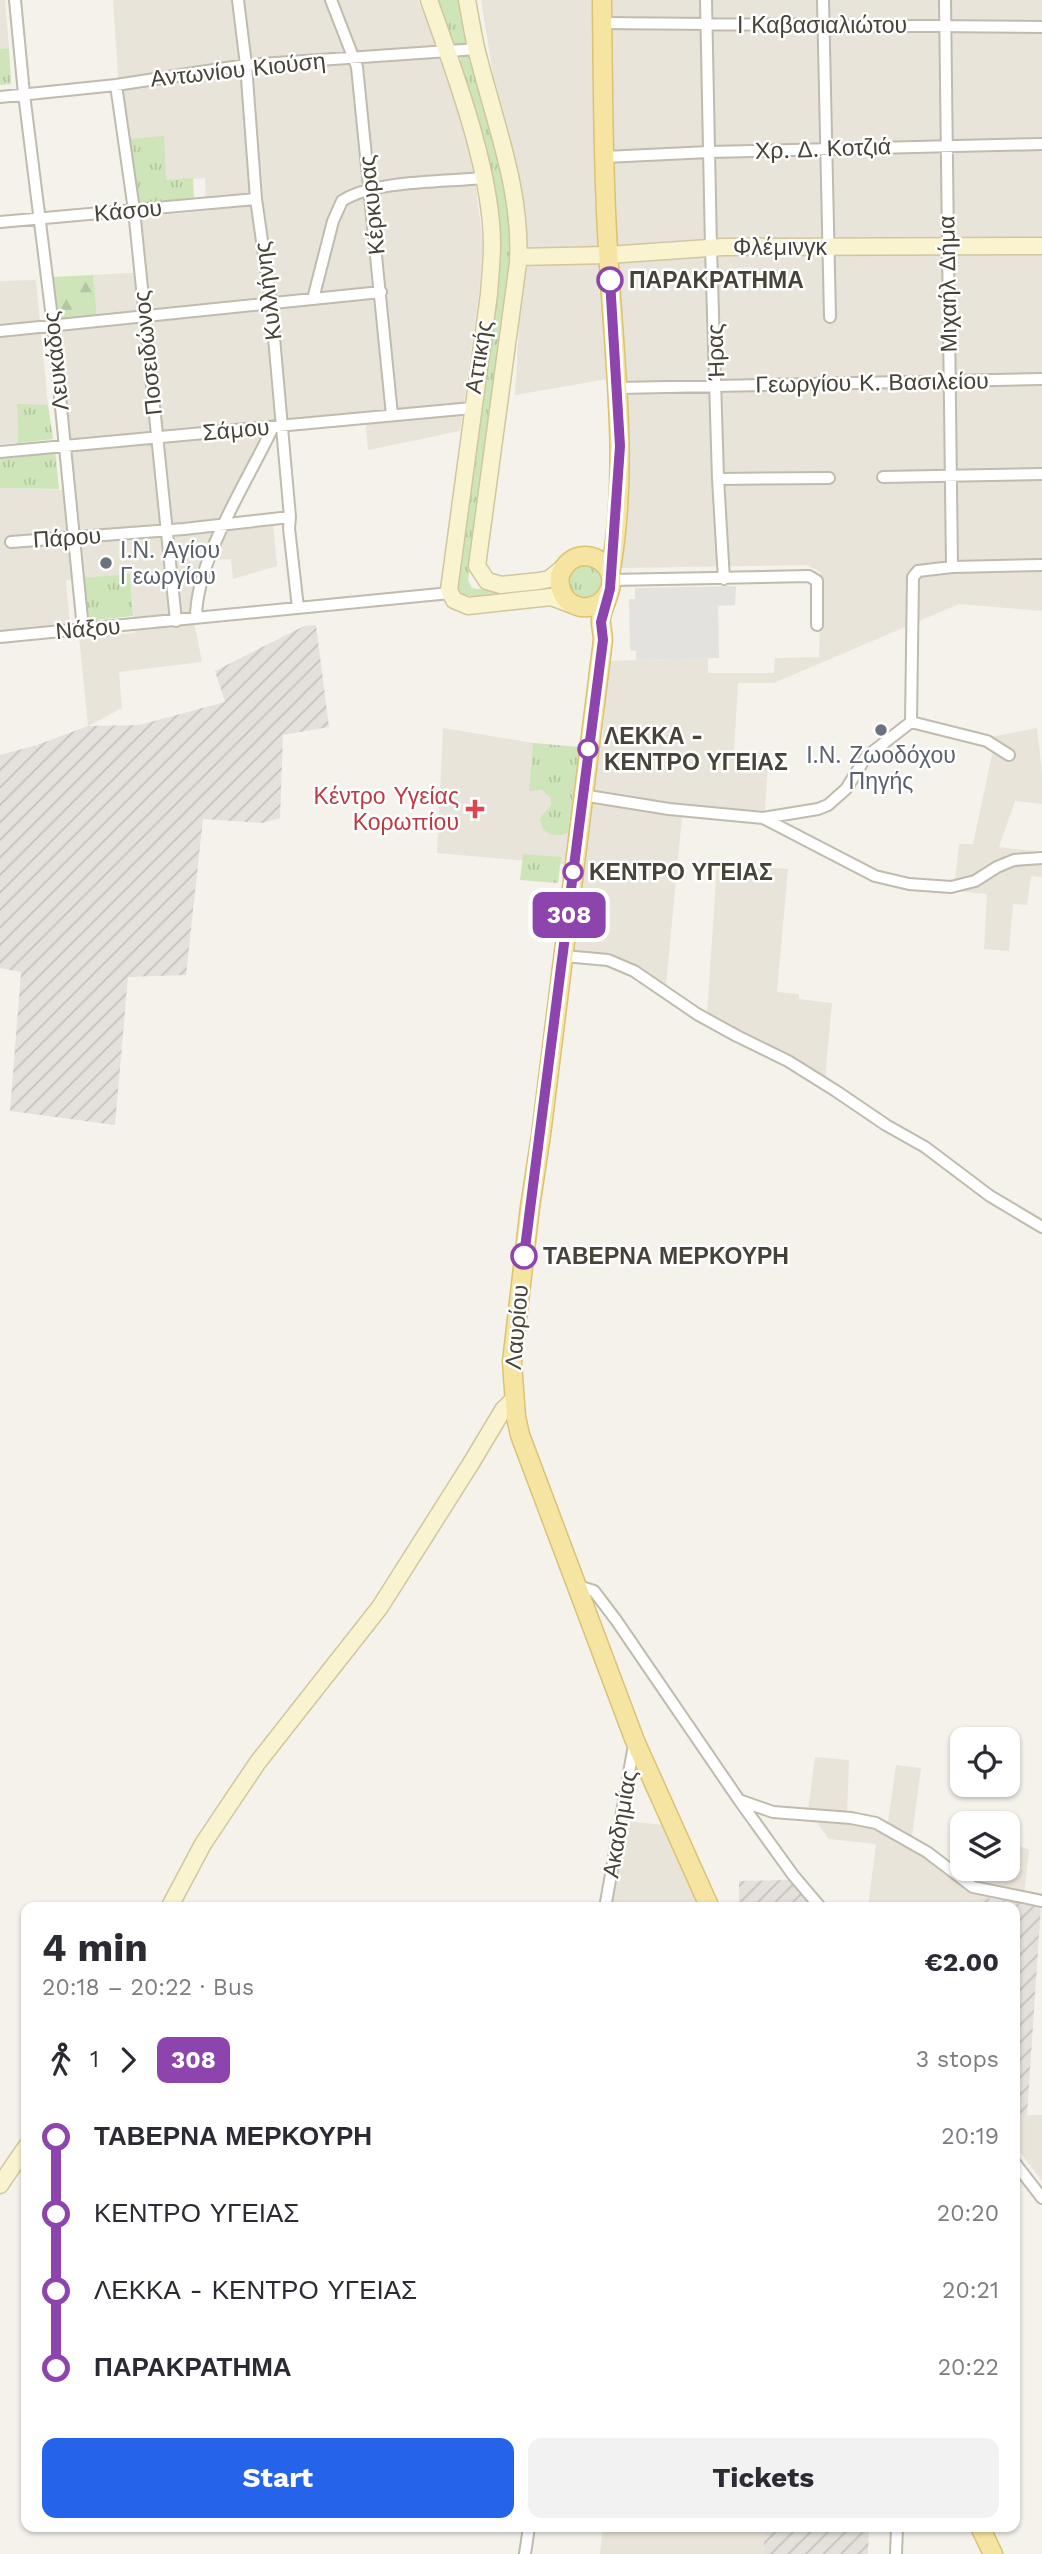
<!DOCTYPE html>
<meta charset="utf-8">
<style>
body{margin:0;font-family:"Work Sans",sans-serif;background:#f2f2f3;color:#2b2b33;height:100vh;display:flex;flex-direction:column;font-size:26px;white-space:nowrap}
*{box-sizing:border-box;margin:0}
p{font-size:23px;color:#7c7c81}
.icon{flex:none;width:38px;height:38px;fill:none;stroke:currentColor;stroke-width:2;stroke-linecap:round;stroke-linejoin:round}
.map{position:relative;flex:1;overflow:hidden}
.side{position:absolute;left:21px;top:1902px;width:999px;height:630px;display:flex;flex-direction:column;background:#fff;border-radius:14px;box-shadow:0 2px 5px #0004}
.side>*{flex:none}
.badge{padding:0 14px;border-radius:10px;font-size:24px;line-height:46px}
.controls{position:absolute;left:950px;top:1727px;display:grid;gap:14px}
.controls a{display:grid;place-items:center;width:70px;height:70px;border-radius:14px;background:#fff;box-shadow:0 2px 5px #0004;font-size:35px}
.map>.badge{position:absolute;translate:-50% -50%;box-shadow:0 0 0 4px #fff}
.legs{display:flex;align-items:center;gap:10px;height:77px;padding:0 21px;font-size:23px}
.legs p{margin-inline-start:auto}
.overview{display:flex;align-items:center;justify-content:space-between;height:119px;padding:0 21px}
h1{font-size:38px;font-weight:700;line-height:52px}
.action{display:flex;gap:14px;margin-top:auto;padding:14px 21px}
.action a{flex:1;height:80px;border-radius:14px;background:#2563eb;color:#fff;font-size:28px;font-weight:700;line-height:80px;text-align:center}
.action a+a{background:#f2f2f3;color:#2b2b33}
ul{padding:0 21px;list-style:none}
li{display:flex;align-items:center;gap:24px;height:77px;font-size:26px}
li i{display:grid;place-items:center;width:10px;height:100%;margin:0 9px;background:currentColor}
li i::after{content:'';width:18px;height:18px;margin:-9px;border:5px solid;border-radius:50%;background:#fff}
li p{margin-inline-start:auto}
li:first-child i{background:linear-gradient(#0000 50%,currentColor 0)}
li:last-child i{background:linear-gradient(currentColor 50%,#0000 0)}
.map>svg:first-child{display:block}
.residential{fill:#e8e4da}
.industrial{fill:url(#industrial-furrows)}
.grass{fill:url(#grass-tufts)}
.forest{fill:url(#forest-firs)}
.parking{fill:#e3e2df}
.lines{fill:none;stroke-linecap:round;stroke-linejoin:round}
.street-casing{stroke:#bfbbae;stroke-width:14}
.secondary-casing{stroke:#d0c79f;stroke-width:19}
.primary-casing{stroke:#dac373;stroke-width:21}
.street{stroke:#fff;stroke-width:10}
.secondary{stroke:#faf3cf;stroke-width:16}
.primary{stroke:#f6e5a2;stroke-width:18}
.line-1-casing{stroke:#fff;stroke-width:16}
.line-1{stroke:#8e44ad;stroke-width:10}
.stop-1-dot{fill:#fff;stroke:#8e44ad;stroke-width:3.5}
.worship-dot{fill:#6b7280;stroke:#fff;stroke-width:2.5}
.health-dot{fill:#e0444e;stroke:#fff;stroke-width:2.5}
.labels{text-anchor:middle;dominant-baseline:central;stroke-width:5;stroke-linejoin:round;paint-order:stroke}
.street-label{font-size:23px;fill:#484339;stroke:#fff}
.stop-label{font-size:23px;font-weight:bold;fill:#484339;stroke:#fff;text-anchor:start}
.worship-label{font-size:23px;fill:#5b616d;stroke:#fff;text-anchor:start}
.health-label{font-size:23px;fill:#be3a42;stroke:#fff;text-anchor:end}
</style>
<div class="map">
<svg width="1042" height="2554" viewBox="0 0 1042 2554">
<defs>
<pattern id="industrial-furrows" width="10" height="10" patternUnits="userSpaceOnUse" patternTransform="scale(1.75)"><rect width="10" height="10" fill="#e4e1dc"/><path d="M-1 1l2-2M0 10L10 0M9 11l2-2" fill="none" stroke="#c5c2be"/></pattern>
<pattern id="grass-tufts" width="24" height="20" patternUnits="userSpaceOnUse" patternTransform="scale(1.75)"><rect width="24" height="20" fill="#cde5b8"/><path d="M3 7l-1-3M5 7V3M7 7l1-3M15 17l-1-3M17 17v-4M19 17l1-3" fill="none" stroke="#b2c69f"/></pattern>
<pattern id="forest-firs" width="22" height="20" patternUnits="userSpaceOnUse" patternTransform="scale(1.75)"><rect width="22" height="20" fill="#cde5b8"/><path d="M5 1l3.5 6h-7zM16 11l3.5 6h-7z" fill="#b2c69f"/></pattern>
</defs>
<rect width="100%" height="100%" fill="#f4f2eb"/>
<path class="residential" d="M0 0H5L9 48 0 49Z
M113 0H418L442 59 446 64 472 158 483 243 479 294 460 431 368 450 365 413 270 421 260 449 218 528 273 522 277 566 233 579 231 559 211 560 193 616 202 662 119 672 122 708 88 726 79 637 135 633 130 574 66 580 70 625 0 632V488L73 490 60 331 98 327 93 275 145 272 138 217 206 211 205 178 166 180 128 139 118 75Z
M481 0H1042V611L959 604 774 683H738L734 751 769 753 764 824 682 816 666 986 619 958 575 951 584 866 437 853 443 728 533 743 579 747 602 742 609 661 708 658V673H774L775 658 819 657 822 579 820 572 807 565 621 568 629 491 630 447 625 376 515 395 523 258 522 191 501 124Z
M36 280 48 405H17L18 443 0 444V281Z
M1037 728 1042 772V804L1015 801 999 847 1042 852V877L1031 876 1027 905 1013 904 1009 951 984 949 987 894 954 891 959 844H973L993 750 980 744 990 737Z
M717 864 788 869 777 992 799 994V999L832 1003 825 1079 707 1016Z
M815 1757 849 1760 847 1815 888 1822 896 1765 921 1768 912 1837 969 1876 970 1869H1008V1841L1029 1850 1023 1904 980 1897 979 1907H868L876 1844 829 1839 808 1811Z
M623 1821 665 1825 699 1907 612 1908Z
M1015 2115H1042V2181L1015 2146Z
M603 2527H765L763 2554H600Z"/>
<path class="industrial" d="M316 625 329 727 283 735 280 818 262 823 203 819 186 975 128 977 115 1125 10 1111 21 972 0 968V755L37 745 88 726 139 725 225 702 215 671 304 626Z
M793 1880 814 1908H739V1881Z
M980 1897 1041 1906 1027 2115H1015V1908H979Z
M765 2527H869L868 2554H763Z"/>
<path class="grass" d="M436 0H460L467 39 464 44 457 45 452 41Z
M9 48 11 84 0 85V49Z
M468 54 506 173 515 255 468 580 472 588 476 589 550 585H553V591L473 597 463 594 456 587 495 284 491 173 460 63 461 56Z
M164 136 166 180 193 178 194 198 137 203 128 139Z
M17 404 48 405 53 439 18 443Z
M55 450 59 489 0 488V456Z
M588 561 604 572 601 598 574 601 565 576 569 570Z
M130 574 133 616 87 621 83 578Z
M533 743 579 747 568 833C553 838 541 834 540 818L551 805V798L542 790 529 791Z
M523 854 561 857 558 883 520 880Z"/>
<path class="forest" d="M93 275 97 316 58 319 53 277Z"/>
<path class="parking" d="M736 586 735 605 718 606 719 658 636 660V651L630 650 629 599H635V588Z"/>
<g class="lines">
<g class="street-casing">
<path id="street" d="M15 0 24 94 53 326 83 629
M238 0 246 65 256 199 271 304 290 517 289 528 298 608
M331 0 357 67 392 415
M706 0 711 248 718 479 724 579
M823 0 830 317
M945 0 952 567
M602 23 1042 27
M116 85 134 210 176 621
M0 97 116 85 246 65 477 49
M605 157 709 152 1042 144
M0 222 256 199
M313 299 333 221 342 201C373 180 445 182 483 178
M0 331 381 292
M618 388 1042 379
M0 452 472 408
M883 477 1042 474
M718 479 829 478
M11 542 184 529 290 517
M611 580 809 576 817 581V625
M196 618C196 559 248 481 273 427
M0 637 450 593
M911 722 987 741 1009 755
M582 795 669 809 763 818 875 876 909 884 951 887 975 881 997 867 1014 860 1042 858
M763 818 818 809 828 805 846 789 866 757 911 722 913 577 918 571 952 567 1042 565
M564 956 608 960 634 971 697 1014 737 1036 788 1061 836 1091 886 1125 925 1147 990 1196 1042 1227
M575 1585 594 1591 616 1620 739 1800 773 1812 851 1818 876 1823 927 1852 973 1887 1042 1901
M739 1800 793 1875 821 1908
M605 1908 634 1745
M1015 2163 1042 2198
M525 2554 529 2527
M896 2554 897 2527"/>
</g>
<g class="secondary-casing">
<path id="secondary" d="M429 0C454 71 492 170 492 245 492 261 490 278 489 294L449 590 454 600 468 606 551 597 570 604
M467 0C471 21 474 43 480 63 497 130 522 193 518 263L477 566 487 581 501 585 539 581 549 579 564 567
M518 257 608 255 723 247 1042 246
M169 1908 203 1844 229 1805 258 1762 380 1607 470 1465 503 1410 513 1400
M0 2185 26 2147"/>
</g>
<g class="primary-casing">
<path id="primary" d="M602 0C603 89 603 178 609 266 615 369 629 472 610 574
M610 589C597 620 555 609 560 575 564 565 572 556 585 556 592 556 599 559 605 565 620 581 604 600 601 618 600 625 603 632 603 640L541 1135 530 1207 512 1362 516 1417 520 1435 635 1741 710 1908
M980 2527 993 2554"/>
</g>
<use href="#street" class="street"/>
<use href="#secondary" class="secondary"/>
<use href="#primary" class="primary"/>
</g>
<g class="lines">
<g class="line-1-casing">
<path id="line-1" d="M524 1256 603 640 601 622 610 589 620 446 610 280"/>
</g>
<use href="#line-1" class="line-1"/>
</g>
<g class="stop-1-dot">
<circle cx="610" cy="280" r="12"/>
<circle cx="588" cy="749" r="9"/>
<circle cx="573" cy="872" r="9"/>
<circle cx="524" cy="1256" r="12"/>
</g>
<g class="worship-dot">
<circle cx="106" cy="563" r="7"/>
<circle cx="881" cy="730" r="7"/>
</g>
<path class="health-dot" d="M471.5 798.5h7v7h7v7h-7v7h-7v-7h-7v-7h7z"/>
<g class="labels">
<g class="street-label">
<text x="822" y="25">Ι Καβασιαλιώτου</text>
<text transform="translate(238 70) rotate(-6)">Αντωνίου Κιούση</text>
<text transform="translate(823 149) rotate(-2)">Χρ. Δ. Κοτζιά</text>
<text transform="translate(372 205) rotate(-96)">Κέρκυρας</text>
<text transform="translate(128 211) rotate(-5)">Κάσου</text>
<text x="780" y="247">Φλέμινγκ</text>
<text transform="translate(948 284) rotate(-91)">Μιχαήλ Δήμα</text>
<text transform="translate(268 291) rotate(-97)">Κυλλήνης</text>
<text transform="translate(716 352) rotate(-92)">Ήρας</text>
<text transform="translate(148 353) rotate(-96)">Ποσειδώνος</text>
<text transform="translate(479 357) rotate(-81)">Αττικής</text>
<text transform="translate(56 361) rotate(-96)">Λευκάδος</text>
<text transform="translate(872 383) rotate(-1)">Γεωργίου Κ. Βασιλείου</text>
<text transform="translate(236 430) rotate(-5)">Σάμου</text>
<text transform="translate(67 538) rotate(-4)">Πάρου</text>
<text transform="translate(88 629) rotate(-5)">Νάξου</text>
<text transform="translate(517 1327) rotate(-85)">Λαυρίου</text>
<text transform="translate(620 1824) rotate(-80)">Ακαδημίας</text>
</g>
<g class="stop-label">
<text x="629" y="280">ΠΑΡΑΚΡΑΤΗΜΑ</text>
<text x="604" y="736">ΛΕΚΚΑ -<tspan x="604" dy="26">ΚΕΝΤΡΟ ΥΓΕΙΑΣ</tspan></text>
<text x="589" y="872">ΚΕΝΤΡΟ ΥΓΕΙΑΣ</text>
<text x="543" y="1256">ΤΑΒΕΡΝΑ ΜΕΡΚΟΥΡΗ</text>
</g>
<g class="worship-label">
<text x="120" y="550">Ι.Ν. Αγίου<tspan x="120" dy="26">Γεωργίου</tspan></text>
<text x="881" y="755" text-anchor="middle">Ι.Ν. Ζωοδόχου<tspan x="881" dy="26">Πηγής</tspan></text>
</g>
<g class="health-label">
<text x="459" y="796">Κέντρο Υγείας<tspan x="459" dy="26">Κορωπίου</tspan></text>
</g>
</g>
</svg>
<div class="controls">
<a><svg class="icon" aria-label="locate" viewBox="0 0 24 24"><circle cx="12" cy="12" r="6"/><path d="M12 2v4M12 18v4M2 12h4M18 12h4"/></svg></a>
<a><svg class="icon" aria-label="layers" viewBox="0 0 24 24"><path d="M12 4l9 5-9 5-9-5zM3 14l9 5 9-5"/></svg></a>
</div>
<b class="badge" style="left:569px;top:915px;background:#8e44ad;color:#fff">308</b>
<section class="side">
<div class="overview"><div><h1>4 min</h1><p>20:18 – 20:22 · Bus</p></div><b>€2.00</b></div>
<div class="legs"><svg class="icon" aria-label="walk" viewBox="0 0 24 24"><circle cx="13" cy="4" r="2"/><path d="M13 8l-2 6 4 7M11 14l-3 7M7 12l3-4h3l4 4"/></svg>1<svg class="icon" aria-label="forward" viewBox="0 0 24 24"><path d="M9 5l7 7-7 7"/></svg><b class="badge" style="background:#8e44ad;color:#fff">308</b><p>3 stops</p></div>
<ul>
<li><i style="color:#8e44ad"></i><b>ΤΑΒΕΡΝΑ ΜΕΡΚΟΥΡΗ</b><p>20:19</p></li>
<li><i style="color:#8e44ad"></i><span>ΚΕΝΤΡΟ ΥΓΕΙΑΣ</span><p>20:20</p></li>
<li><i style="color:#8e44ad"></i><span>ΛΕΚΚΑ - ΚΕΝΤΡΟ ΥΓΕΙΑΣ</span><p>20:21</p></li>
<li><i style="color:#8e44ad"></i><b>ΠΑΡΑΚΡΑΤΗΜΑ</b><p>20:22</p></li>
</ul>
<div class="action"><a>Start</a><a>Tickets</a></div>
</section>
</div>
